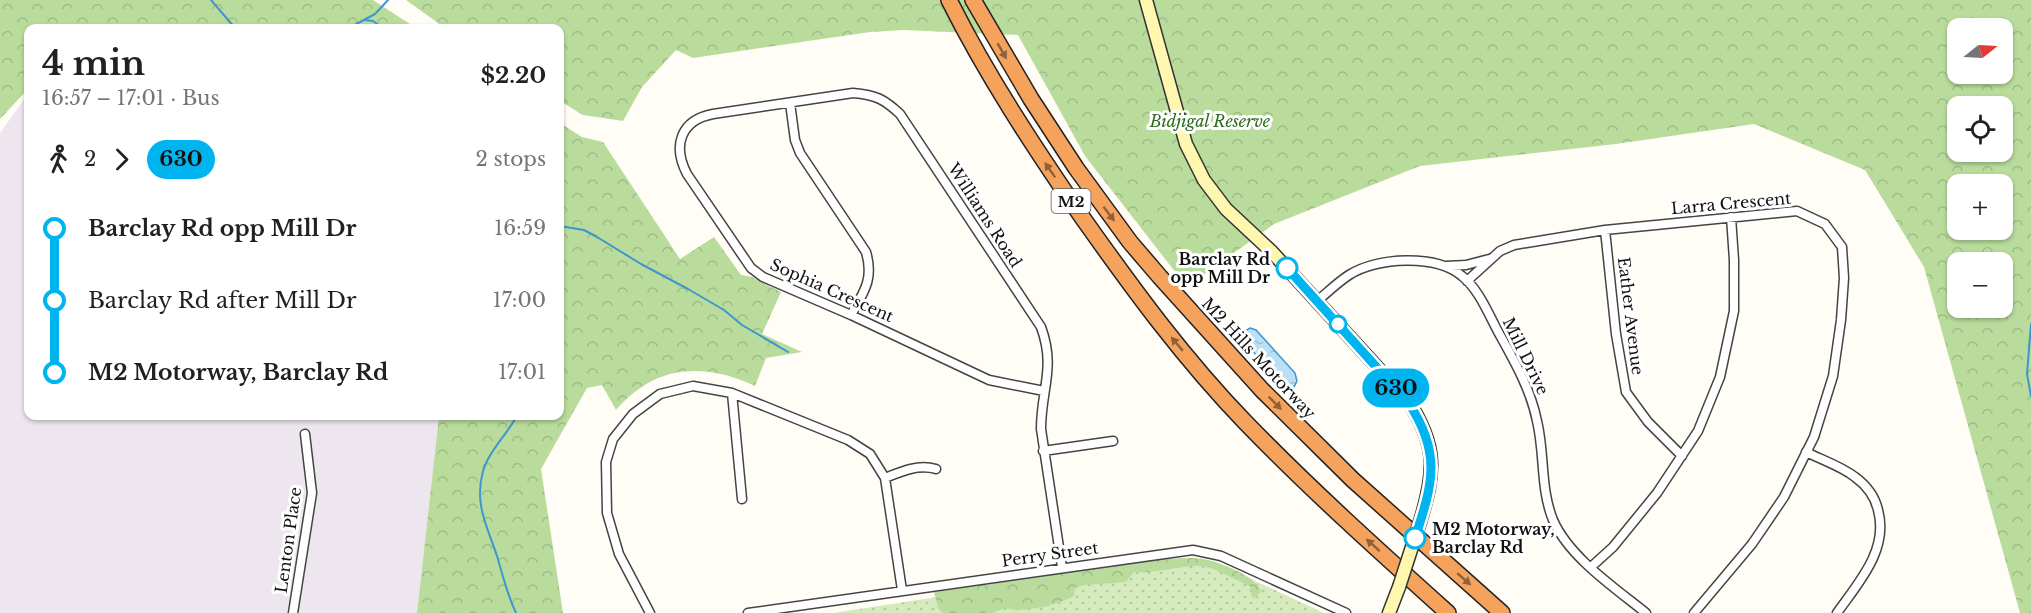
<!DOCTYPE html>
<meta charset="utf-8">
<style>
body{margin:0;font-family:"Libre Baskerville",serif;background:#f6f6f6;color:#202124;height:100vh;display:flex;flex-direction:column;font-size:22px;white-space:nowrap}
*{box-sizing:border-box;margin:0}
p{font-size:20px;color:#757577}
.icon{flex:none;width:33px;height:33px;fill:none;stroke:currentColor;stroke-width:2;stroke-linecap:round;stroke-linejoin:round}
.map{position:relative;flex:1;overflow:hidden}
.panel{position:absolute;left:24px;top:24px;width:540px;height:396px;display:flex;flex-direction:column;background:#fff;border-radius:12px;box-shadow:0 2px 4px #0004}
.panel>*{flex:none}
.badge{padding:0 12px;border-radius:20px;font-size:21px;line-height:39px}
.needle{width:39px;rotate:72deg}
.fabs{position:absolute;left:1947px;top:18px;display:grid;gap:12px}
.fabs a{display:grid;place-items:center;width:66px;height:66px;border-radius:12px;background:#fff;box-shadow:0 2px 4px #0004;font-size:30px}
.map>.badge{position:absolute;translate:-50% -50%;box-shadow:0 0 0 3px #fff}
.legs{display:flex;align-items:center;gap:9px;height:66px;padding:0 18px;font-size:20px}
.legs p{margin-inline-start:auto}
.headline{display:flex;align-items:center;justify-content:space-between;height:102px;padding:0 18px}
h1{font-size:33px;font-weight:700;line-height:45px}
ul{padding:0 18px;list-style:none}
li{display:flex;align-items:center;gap:21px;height:72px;font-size:22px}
li i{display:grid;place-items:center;width:9px;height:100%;margin:0 8px;background:currentColor}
li i::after{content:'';width:15px;height:15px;margin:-8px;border:4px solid;border-radius:50%;background:#fff}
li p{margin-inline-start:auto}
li:first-child i{background:linear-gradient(#0000 50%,currentColor 0)}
li:last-child i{background:linear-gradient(currentColor 50%,#0000 0)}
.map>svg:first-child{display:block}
.industrial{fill:#eee6ef}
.grass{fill:url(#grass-dots)}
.forest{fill:url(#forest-crowns);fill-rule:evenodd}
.water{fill:url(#water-ripples);stroke:#3f96cf;stroke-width:1.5}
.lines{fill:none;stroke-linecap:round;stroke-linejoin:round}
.stream{stroke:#3f96cf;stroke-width:2}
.minor-casing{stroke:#444;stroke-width:11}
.secondary-casing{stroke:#333;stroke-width:15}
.motorway-casing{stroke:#222;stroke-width:18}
.minor{stroke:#fff;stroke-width:8}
.secondary{stroke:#fff6b0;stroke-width:12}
.motorway{stroke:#f5a25d;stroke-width:15}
.secondary-bridge-casing{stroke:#333;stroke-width:15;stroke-linecap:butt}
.secondary-bridge{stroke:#fff6b0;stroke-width:12}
.oneway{fill:#8e613b}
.line-1-casing{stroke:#fff;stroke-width:14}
.line-1{stroke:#00b5ef;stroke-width:9}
.stop-1-dot{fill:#fff;stroke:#00b5ef;stroke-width:3}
.labels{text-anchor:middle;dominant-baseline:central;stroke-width:6;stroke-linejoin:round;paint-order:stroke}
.shield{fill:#fff;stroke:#585858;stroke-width:1.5}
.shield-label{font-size:15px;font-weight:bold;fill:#111}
.park-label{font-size:16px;font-style:italic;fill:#2f6b1f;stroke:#fff}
.street-label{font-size:16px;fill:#111;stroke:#fff}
.stop-label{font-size:16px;font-weight:bold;fill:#111;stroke:#fff;text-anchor:end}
</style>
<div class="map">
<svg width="2031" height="613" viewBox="0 0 2031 613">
<defs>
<pattern id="grass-dots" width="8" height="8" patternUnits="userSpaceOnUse" patternTransform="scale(1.5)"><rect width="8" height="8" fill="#d5ebbd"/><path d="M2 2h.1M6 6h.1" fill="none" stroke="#b6c8a1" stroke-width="1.8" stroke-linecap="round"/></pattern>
<pattern id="forest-crowns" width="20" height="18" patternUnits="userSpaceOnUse" patternTransform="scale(1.5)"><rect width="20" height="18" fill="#b9dc9c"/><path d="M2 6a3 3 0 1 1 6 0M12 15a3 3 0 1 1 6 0" fill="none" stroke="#9ebc85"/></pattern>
<pattern id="water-ripples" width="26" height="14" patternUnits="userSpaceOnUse" patternTransform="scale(1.5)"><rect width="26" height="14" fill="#b9e0f7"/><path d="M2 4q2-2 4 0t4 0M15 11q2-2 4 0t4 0" fill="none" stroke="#9ebfd3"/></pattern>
</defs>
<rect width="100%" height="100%" fill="#fffdf5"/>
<path class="industrial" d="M28 94V416H439L417 613H0V133Z"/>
<path class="grass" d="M1198 559 1223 566 1324 613H833L1170 561Z"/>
<path class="forest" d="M0 0H373L416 28H28V89L0 119Z
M406 0H2031V613H2020L1924 267 1865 170 1754 124 1616 144 1420 166 1274 224 1187 287 1085 156 1018 35 904 30 870 32 693 58 676 50 642 87 623 121 583 115 560 101V28H445ZM1958 28H2002V74H1958ZM1958 106H2002V152H1958ZM1958 184H2002V230H1958ZM1958 262H2002V308H1958Z
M560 123 582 137 603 142 680 259 714 237 741 275 752 277 781 292 762 334 802 352 766 358 755 386C703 362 655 365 616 410L602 385 587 388 541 469 563 613H417L439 416H560Z
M1184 558C1192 558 1201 558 1208 560 1224 564 1255 576 1261 591L1255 598 1252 597 1250 586C1237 581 1214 567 1201 566 1179 565 1156 574 1134 572L1126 582 1085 585 1075 588 1074 596C1054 606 1026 613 1004 608L993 613H943L938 608 934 592 1153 560Z"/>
<path class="water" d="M1250 328 1256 330 1295 373 1297 381 1294 387 1286 389 1279 384C1271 373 1243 344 1245 331Z"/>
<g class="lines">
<path class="stream" d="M211 0 235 28
M365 20 373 21 383 28
M349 28 375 14 388 0
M560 226 584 230 597 237 641 264 688 289 724 310 742 325 788 352
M560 306V329
M2031 324 2027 374 2031 396
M516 613C507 594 503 576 497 556 487 526 474 504 483 471 489 451 507 434 517 416"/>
<g class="minor-casing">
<path id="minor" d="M790 103 795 140 800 153 866 252C874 279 864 292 851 315
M1605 230 1616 334 1626 392 1648 422 1682 456
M1446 266 1466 265 1489 259
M1467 281 1500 251 1514 245 1605 230 1797 211 1825 224 1842 247 1844 278 1841 320 1833 376 1814 437 1784 497 1752 544 1694 613
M1317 301C1328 292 1338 282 1349 275 1377 257 1436 254 1462 276 1480 290 1490 318 1501 337 1516 364 1531 391 1537 421 1545 454 1540 488 1553 520 1569 557 1615 588 1646 613
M1044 391 989 380 851 315 763 277 751 268 687 174C672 145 681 120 713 114L853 93C876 95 884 99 900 114L1041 327C1056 368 1041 389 1041 429L1062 567
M732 393 742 499
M1043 451 1113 441
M1806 452C1822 460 1841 466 1855 477 1866 485 1875 497 1878 510 1889 550 1858 583 1837 613
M885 478C902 471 918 464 936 469
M1591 567 1613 547 1657 493 1698 431 1720 377 1734 311V260L1731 217
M293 613 312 493 305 434
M650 613 619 554 607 513 606 462 613 439 633 414 660 394 693 386 732 393 848 440 870 454 885 478 902 590
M748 613 1193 550 1221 556 1346 613"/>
</g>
<g class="secondary-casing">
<path id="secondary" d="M1146 0 1186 144 1204 180 1226 209 1272 252 1408 401C1438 446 1435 473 1420 522
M1389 613 1399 587"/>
</g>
<g class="motorway-casing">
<path id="motorway" d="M949 0C987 76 1034 147 1082 217 1133 289 1184 359 1246 423 1310 489 1379 551 1448 613
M973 0 1031 99 1076 168 1130 242 1160 277 1262 390 1353 480 1502 613"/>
</g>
<use href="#minor" class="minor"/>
<use href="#secondary" class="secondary"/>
<use href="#motorway" class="motorway"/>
<g class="secondary-bridge-casing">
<path id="secondary-bridge" d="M1399 587 1420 522"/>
</g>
<use href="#secondary-bridge" class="secondary-bridge"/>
</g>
<defs><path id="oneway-solid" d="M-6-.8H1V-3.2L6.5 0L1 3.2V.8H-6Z" transform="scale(1.5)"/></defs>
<g class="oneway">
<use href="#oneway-solid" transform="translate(1002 51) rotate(60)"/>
<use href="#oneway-solid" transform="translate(1050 170) rotate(-125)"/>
<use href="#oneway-solid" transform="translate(1109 214) rotate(53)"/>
<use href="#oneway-solid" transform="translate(1177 344) rotate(-130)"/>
<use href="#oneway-solid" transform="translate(1275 403) rotate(45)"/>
<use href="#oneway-solid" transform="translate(1373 545) rotate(-138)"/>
<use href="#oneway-solid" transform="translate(1464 579) rotate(41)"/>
</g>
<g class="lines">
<g class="line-1-casing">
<path id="line-1" d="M1287 268 1408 402C1442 453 1433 483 1415 538"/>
</g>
<use href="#line-1" class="line-1"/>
</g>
<g class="stop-1-dot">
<circle cx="1287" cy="268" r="10"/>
<circle cx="1338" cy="324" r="8"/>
<circle cx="1415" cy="538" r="10"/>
</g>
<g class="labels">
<rect class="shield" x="1051.5" y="189" width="39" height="24" rx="4.5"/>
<g class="shield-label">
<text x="1071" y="201">M2</text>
</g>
<g class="park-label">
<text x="1210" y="121">Bidjigal Reserve</text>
</g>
<g class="street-label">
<text transform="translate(1731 203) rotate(-5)">Larra Crescent</text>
<text transform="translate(985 215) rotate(57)">Williams Road</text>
<text transform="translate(832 290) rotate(24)">Sophia Crescent</text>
<text transform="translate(1631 316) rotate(83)">Eather Avenue</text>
<text transform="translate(1526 356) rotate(64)">Mill Drive</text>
<text transform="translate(1259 358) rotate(47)">M2 Hills Motorway</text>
<text transform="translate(288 540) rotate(-82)">Lenton Place</text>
<text transform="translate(1050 554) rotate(-8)">Perry Street</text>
</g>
<g class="stop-label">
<text x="1270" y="259">Barclay Rd<tspan x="1270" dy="18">opp Mill Dr</tspan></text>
<text x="1432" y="529" text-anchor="start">M2 Motorway,<tspan x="1432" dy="18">Barclay Rd</tspan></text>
</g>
</g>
</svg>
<div class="fabs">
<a><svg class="needle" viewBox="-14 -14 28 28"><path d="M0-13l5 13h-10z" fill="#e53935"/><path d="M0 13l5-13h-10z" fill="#757577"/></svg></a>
<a><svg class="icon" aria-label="locate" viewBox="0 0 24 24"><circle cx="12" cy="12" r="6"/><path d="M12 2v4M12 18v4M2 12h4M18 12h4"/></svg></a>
<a>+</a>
<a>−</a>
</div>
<b class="badge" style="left:1396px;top:388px;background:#00b5ef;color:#111">630</b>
<section class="panel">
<div class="headline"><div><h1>4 min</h1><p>16:57 – 17:01 · Bus</p></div><b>$2.20</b></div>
<div class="legs"><svg class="icon" aria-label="walk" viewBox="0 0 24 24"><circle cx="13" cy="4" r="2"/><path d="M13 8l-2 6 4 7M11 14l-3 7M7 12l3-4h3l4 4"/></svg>2<svg class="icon" aria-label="forward" viewBox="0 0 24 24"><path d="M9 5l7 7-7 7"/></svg><b class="badge" style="background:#00b5ef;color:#111">630</b><p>2 stops</p></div>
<ul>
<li><i style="color:#00b5ef"></i><b>Barclay Rd opp Mill Dr</b><p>16:59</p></li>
<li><i style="color:#00b5ef"></i><span>Barclay Rd after Mill Dr</span><p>17:00</p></li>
<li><i style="color:#00b5ef"></i><b>M2 Motorway, Barclay Rd</b><p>17:01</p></li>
</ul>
</section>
</div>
